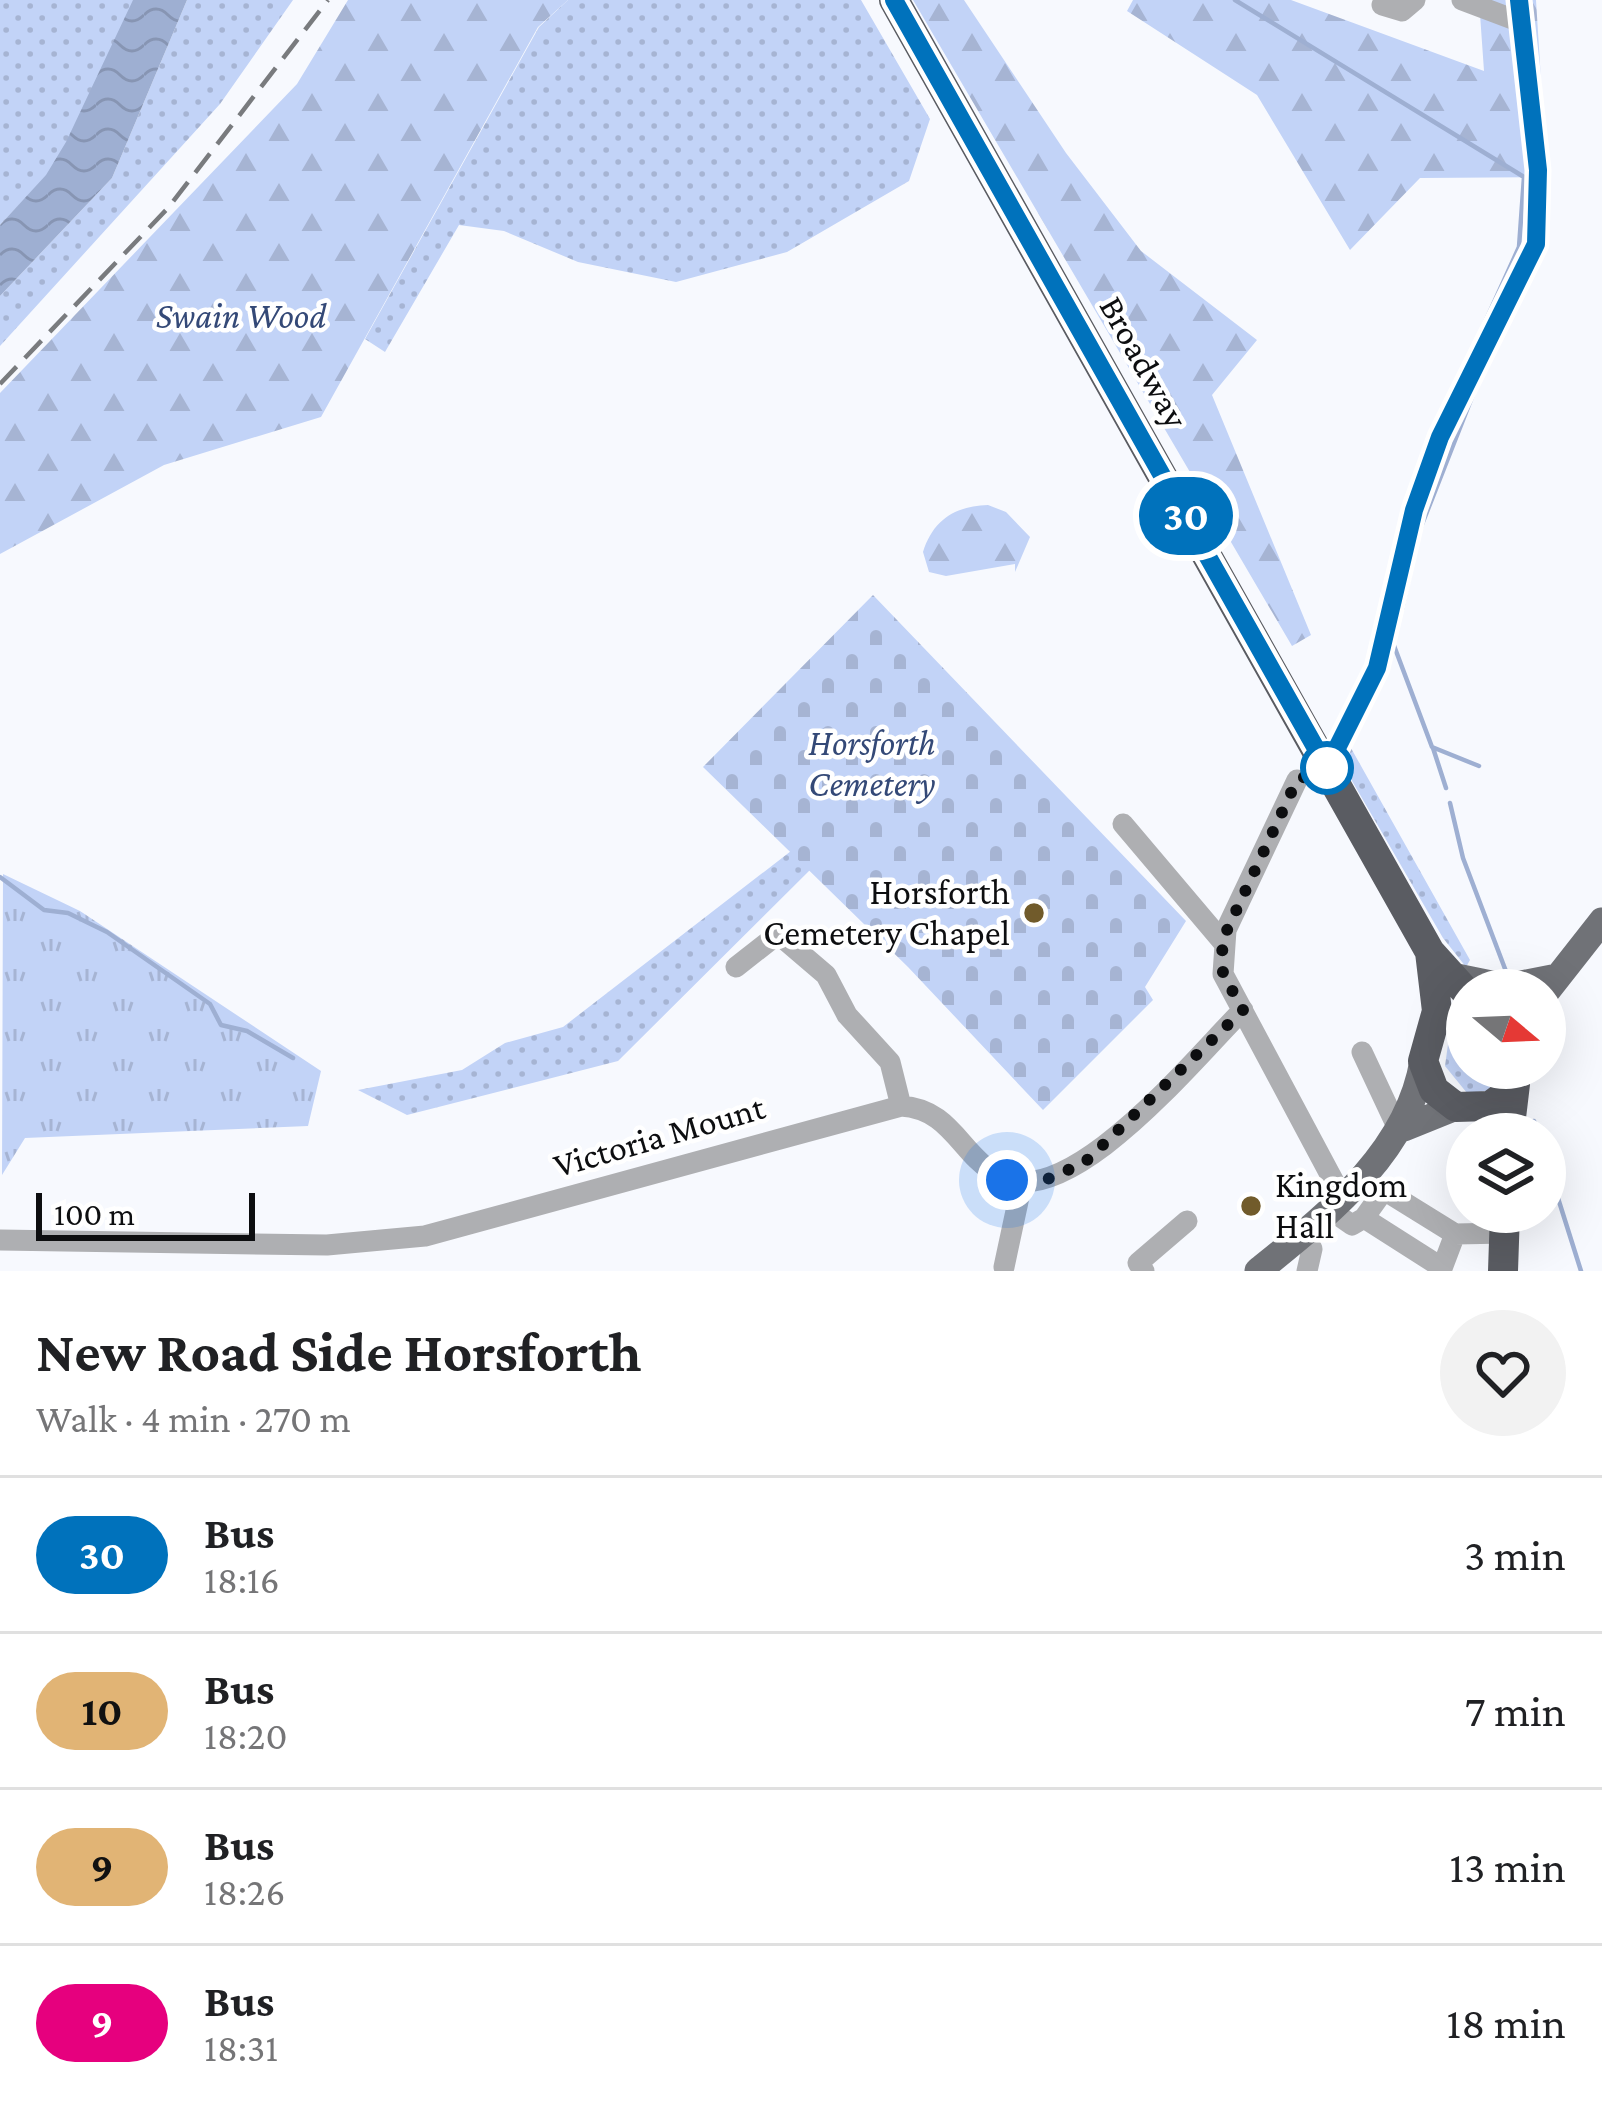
<!DOCTYPE html>
<meta charset="utf-8">
<style>
body{margin:0;font-family:"Crimson Pro",serif;background:#f2f2f2;color:#202124;height:100vh;display:flex;flex-direction:column;font-size:45px;white-space:nowrap}
*{box-sizing:border-box;margin:0}
p{font-size:39px;color:#757577}
.icon{flex:none;width:66px;height:66px;fill:none;stroke:currentColor;stroke-width:2;stroke-linecap:round;stroke-linejoin:round}
.map{position:relative;height:1271px;overflow:hidden}
.details{display:flex;flex-direction:column;background:#fff;flex:1}
.details>*{flex:none}
.badge{padding:0 24px;border-radius:39px;font-size:42px;line-height:78px}
.needle{width:78px;rotate:109deg}
.buttons{position:absolute;left:1446px;top:969px;display:grid;gap:24px}
.buttons a{display:grid;place-items:center;width:120px;height:120px;border-radius:50%;background:#fff;box-shadow:0 12px 48px #0002;font-size:60px}
.scale{position:absolute;left:36px;bottom:30px;width:219px;box-sizing:border-box;padding-left:12px;border:6px solid #0d0e10;border-top:0;font-size:33px;line-height:42px;white-space:nowrap;color:#0d0e10;-webkit-text-stroke:9px #fff;paint-order:stroke}
.you{position:absolute;width:60px;height:60px;margin:-30px;border:9px solid #fff;border-radius:50%;background:#1a73e8;box-shadow:0 0 0 18px #1a73e833}
.map>.badge{position:absolute;translate:-50% -50%;box-shadow:0 0 0 6px #fff}
.round{display:grid;place-items:center;flex:none;width:126px;height:126px;border-radius:63px;background:#f2f2f2}
.headline{display:flex;align-items:center;justify-content:space-between;height:204px;padding:0 36px}
h1{font-size:57px;font-weight:700;line-height:90px}
ul{padding:0;list-style:none}
li{display:flex;align-items:center;gap:36px;height:156px;padding:0 36px;border-top:3px solid #e0e0e0}
li div{flex:1}
li b{display:block;font-size:45px}
li em{font-style:normal}
li .badge{min-width:132px;font-weight:700;text-align:center}
.map>svg:first-child{display:block}
.grass{fill:url(#grass-dots)}
.forest{fill:url(#forest-firs)}
.cemetery{fill:url(#cemetery-stones)}
.park{fill:url(#park-tufts)}
.water{fill:url(#water-waves)}
.lines{fill:none;stroke-linecap:round;stroke-linejoin:round}
.stream{stroke:#9eafd2;stroke-width:4.5}
.minor{stroke:#aeafb2;stroke-width:21}
.major{stroke:#707277;stroke-width:27}
.highway{stroke:#5a5c62;stroke-width:30}
.rail{stroke:#797b7e;stroke-width:4.5;stroke-dasharray:24 12;stroke-linecap:butt}
.line-casing{stroke:#fff;stroke-width:27}
.line{stroke:#0072bc;stroke-width:18}
.walk{stroke:#0d0e10;stroke-width:12;stroke-dasharray:0 21.6}
.stop-dot{fill:#fff;stroke:#0072bc;stroke-width:6}
.poi-dot{fill:#715b2b;stroke:#fff;stroke-width:4.5}
.labels{text-anchor:middle;dominant-baseline:central;stroke-width:9;stroke-linejoin:round;paint-order:stroke}
.park-label{font-size:36px;font-style:italic;fill:#344977;stroke:#fff}
.street-label{font-size:36px;fill:#0d0e10;stroke:#fff}
.poi-label{font-size:36px;fill:#0d0e10;stroke:#fff;text-anchor:end}
</style>
<div class="map">
<svg width="1602" height="1271" viewBox="0 0 1602 1271">
<defs>
<pattern id="grass-dots" width="8" height="8" patternUnits="userSpaceOnUse" patternTransform="scale(3)"><rect width="8" height="8" fill="#c2d3f7"/><path d="M2 2h.1M6 6h.1" fill="none" stroke="#a6b4d3" stroke-width="1.8" stroke-linecap="round"/></pattern>
<pattern id="forest-firs" width="22" height="20" patternUnits="userSpaceOnUse" patternTransform="scale(3)"><rect width="22" height="20" fill="#c2d3f7"/><path d="M5 1l3.5 6h-7zM16 11l3.5 6h-7z" fill="#a6b4d3"/></pattern>
<pattern id="cemetery-stones" width="16" height="16" patternUnits="userSpaceOnUse" patternTransform="scale(3)"><rect width="16" height="16" fill="#c2d3f7"/><path d="M2 7V4a2 2 0 0 1 4 0v3zM10 15v-3a2 2 0 0 1 4 0v3z" fill="#a6b4d3"/></pattern>
<pattern id="park-tufts" width="24" height="20" patternUnits="userSpaceOnUse" patternTransform="scale(3)"><rect width="24" height="20" fill="#c2d3f7"/><path d="M3 7l-1-3M5 7V3M7 7l1-3M15 17l-1-3M17 17v-4M19 17l1-3" fill="none" stroke="#a6b4d3"/></pattern>
<pattern id="water-waves" width="16" height="10" patternUnits="userSpaceOnUse" patternTransform="scale(3)"><rect width="16" height="10" fill="#9eafd2"/><path d="M0 5q4-4 8 0t8 0" fill="none" stroke="#8795b3"/></pattern>
</defs>
<rect width="100%" height="100%" fill="#f7f9fe"/>
<path class="grass" d="M0 0H138L82 138 0 225Z
M187 0H293L220 104 0 346V296L112 178Z
M568 0H861L930 119 909 181 787 252 676 282 578 262 504 231 459 225 385 352 365 339 539 27Z
M1347 741 1470 960 1466 967 1443 938 1337 755Z
M791 851 810 870 618 1061 407 1115 358 1090 462 1070 505 1043 563 1027Z
M1467 1026V1068H1505L1494 1090 1467 1093 1445 1066 1449 1037Z"/>
<path class="forest" d="M348 0H568L538 27 321 417 164 465 0 554V393L297 84Z
M913 0H964L1066 153 1141 251 1257 340 1212 395 1311 635 1292 646Z
M1133 0H1291L1484 71 1479 0H1536L1547 177 1420 178 1350 250 1257 95 1127 11Z
M988 505 1006 512 1030 537 1015 572V564L946 576 929 572 923 552C933 520 955 506 988 505Z"/>
<path class="cemetery" d="M873 595 1186 921 1145 987 1153 1000 1043 1110 908 967 703 767Z"/>
<path class="park" d="M3 874 80 911 321 1071 308 1126 25 1138 2 1175Z"/>
<path class="water" d="M133 0H187L112 178 0 296V225L46 175 66 142Z"/>
<g class="lines">
<path class="stream" d="M1235 0 1524 177 1519 247 1482 329
M1421 527 1476 387
M1402 609 1414 555
M1393 643 1432 747 1479 766
M1433 748 1446 788
M1450 803 1463 858 1507 974
M0 877 44 910 68 913 107 932 210 1004 221 1025 247 1031 293 1058
M1534 1121 1538 1134
M1545 1157 1581 1271"/>
<path class="minor" d="M1462 0 1523 23
M1382 5 1402 11 1415 0
M1327 768 1377 668 1414 510 1440 437 1536 244 1538 169 1519 0
M1297 780 1226 930 1223 974 1341 1195
M1123 824 1222 941
M736 967 778 934 826 975 847 1015 890 1062 901 1106
M1362 1052 1400 1133
M1329 1209 1352 1225 1364 1218 1384 1190 1455 1234
M1364 1218 1441 1267
M1303 1233 1312 1249 1307 1271
M0 1240 327 1245 425 1236 901 1106C950 1109 959 1151 995 1174 1065 1220 1196 1056 1243 1010
M1004 1267 1022 1183
M1144 1271 1138 1263 1187 1221
M1441 1271 1455 1234 1506 1233"/>
<path class="major" d="M1452 976 1506 987 1552 978
M1547 991 1602 921
M1404 1128 1456 1107
M1258 1271C1327 1215 1408 1153 1423 1061"/>
<path class="highway" d="M894 0 1430 952 1467 993
M1430 952 1437 1011 1423 1061 1434 1090 1456 1107 1490 1106 1509 1092 1520 1068
M1509 1134 1515 1084
M1503 1271 1505 1212"/>
<path class="rail" d="M0 384 168 208 328 0"/>
</g>
<g class="lines">
<g class="line-casing">
<path id="line" d="M894 0 1327 768 1377 668 1414 510 1440 437 1536 244 1538 170 1519 0"/>
</g>
<use href="#line" class="line"/>
<path class="walk" d="M1007 1180 1036 1184 1084 1163 1243 1010 1223 974 1222 941 1297 780 1327 768"/>
</g>
<circle class="stop-dot" cx="1327" cy="768" r="24"/>
<g class="poi-dot">
<circle cx="1034" cy="913" r="12"/>
<circle cx="1251" cy="1206" r="12"/>
</g>
<g class="labels">
<g class="park-label">
<text x="241" y="316">Swain Wood</text>
<text x="872" y="743">Horsforth<tspan x="872" dy="41">Cemetery</tspan></text>
</g>
<g class="street-label">
<text transform="translate(1144 362) rotate(61)">Broadway</text>
<text transform="translate(659 1136) rotate(-16)">Victoria Mount</text>
</g>
<g class="poi-label">
<text x="1010" y="892">Horsforth<tspan x="1010" dy="41">Cemetery Chapel</tspan></text>
<text x="1275" y="1185" text-anchor="start">Kingdom<tspan x="1275" dy="41">Hall</tspan></text>
</g>
</g>
</svg>
<div class="buttons">
<a><svg class="needle" viewBox="-14 -14 28 28"><path d="M0-13l5 13h-10z" fill="#e53935"/><path d="M0 13l5-13h-10z" fill="#757577"/></svg></a>
<a><svg class="icon" aria-label="layers" viewBox="0 0 24 24"><path d="M12 4l9 5-9 5-9-5zM3 14l9 5 9-5"/></svg></a>
</div>
<div class="scale">100 m</div>
<div class="you" style="left:1007px;top:1180px"></div>
<b class="badge" style="left:1186px;top:516px;background:#0072bc;color:#fff">30</b>
</div>
<section class="details">
<div class="headline"><div><h1>New Road Side Horsforth</h1><p>Walk · 4 min · 270 m</p></div><a class="round"><svg class="icon" aria-label="heart" viewBox="0 0 24 24"><path d="M12 20l-8-8c-3-5 5-10 8-4 3-6 11-1 8 4z"/></svg></a></div>
<ul>
<li><span class="badge" style="background:#0072bc;color:#fff">30</span><div><b>Bus</b><p>18:16</p></div><em>3 min</em></li>
<li><span class="badge" style="background:#e1b475;color:#111">10</span><div><b>Bus</b><p>18:20</p></div><em>7 min</em></li>
<li><span class="badge" style="background:#e1b475;color:#111">9</span><div><b>Bus</b><p>18:26</p></div><em>13 min</em></li>
<li><span class="badge" style="background:#e6007e;color:#fff">9</span><div><b>Bus</b><p>18:31</p></div><em>18 min</em></li>
</ul>
</section>
